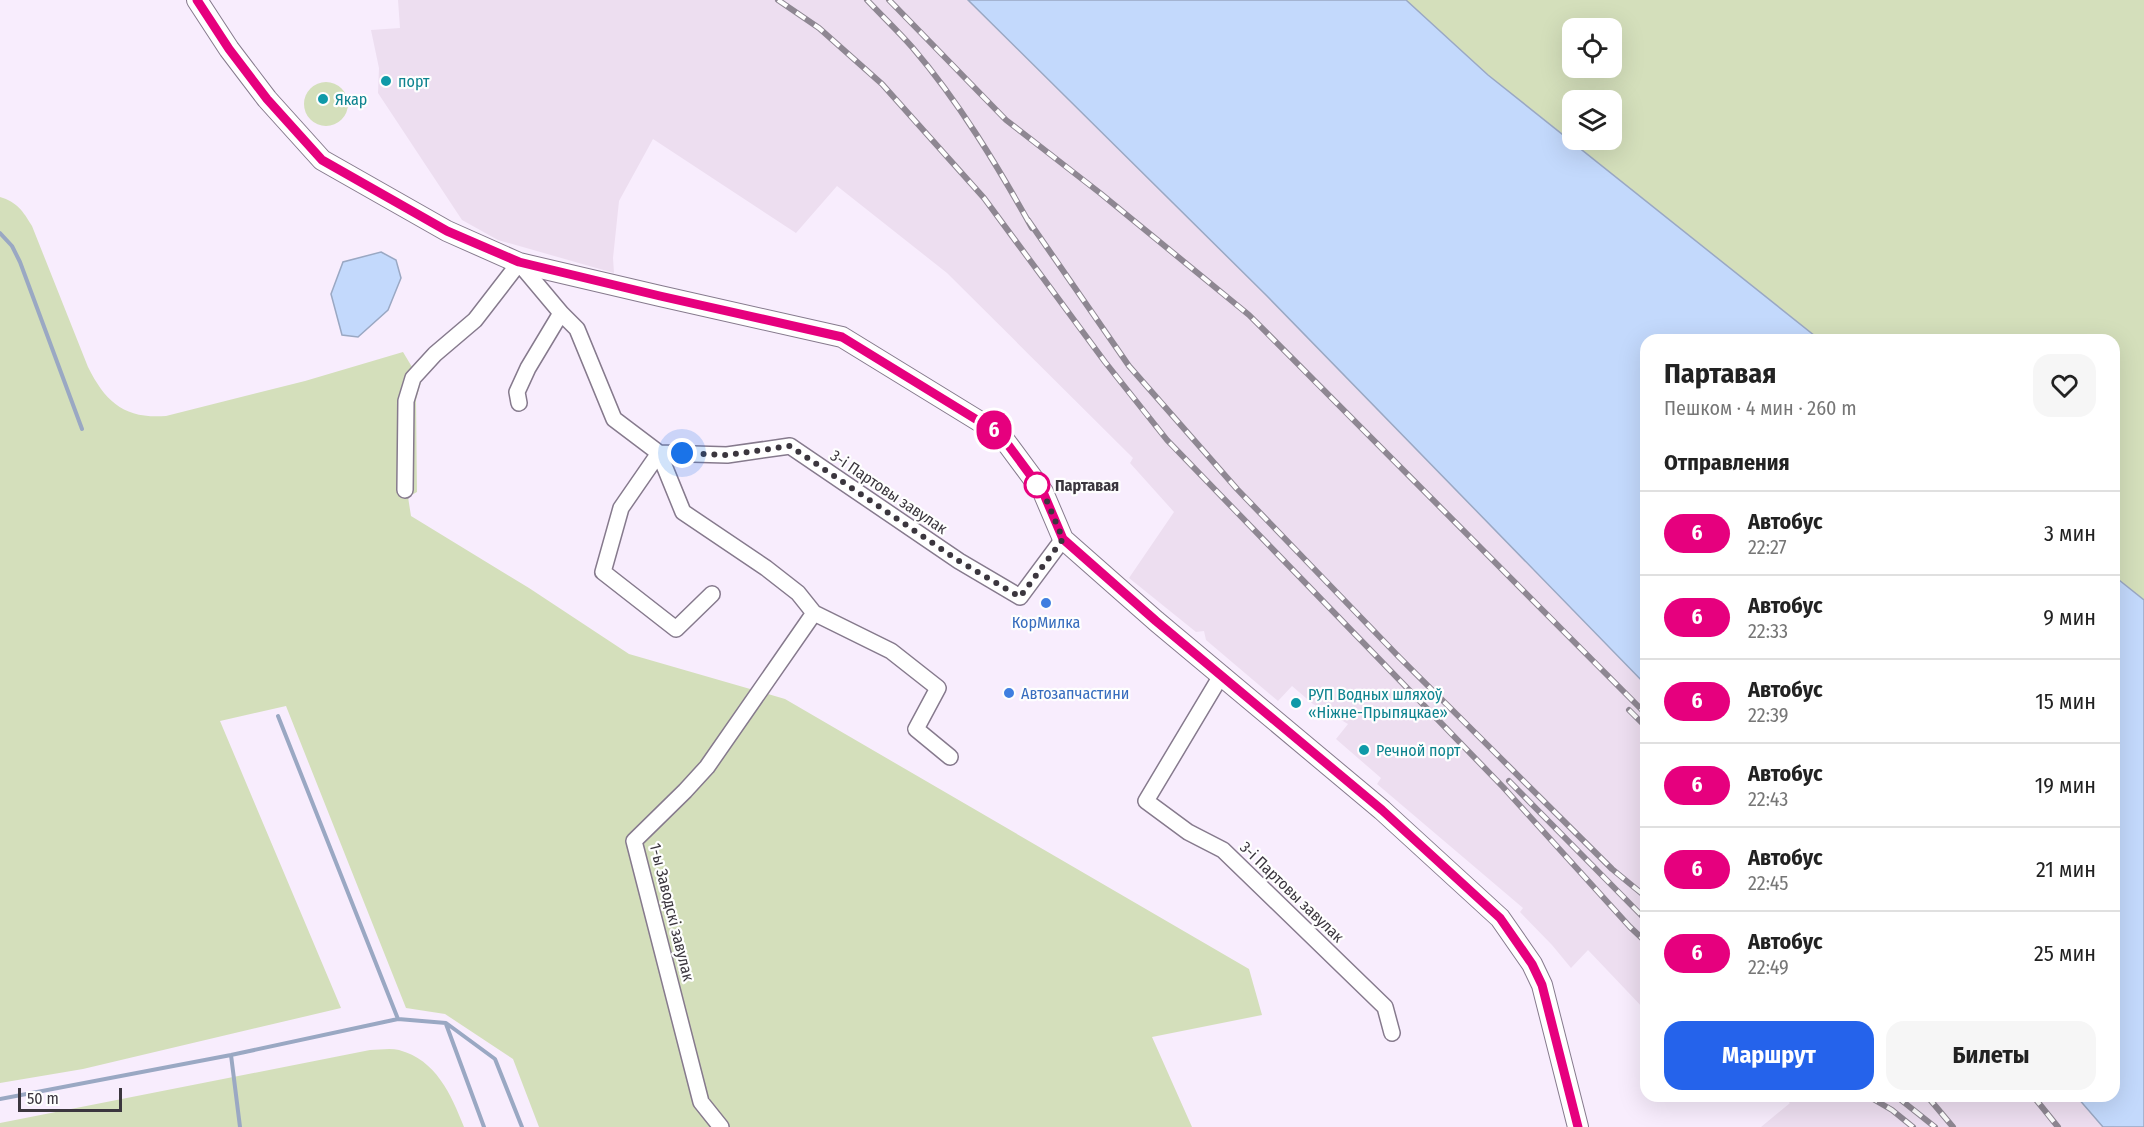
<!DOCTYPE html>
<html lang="ru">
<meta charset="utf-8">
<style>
body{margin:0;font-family:"Fira Sans Condensed",sans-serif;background:#f6f6f6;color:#222;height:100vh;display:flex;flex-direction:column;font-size:22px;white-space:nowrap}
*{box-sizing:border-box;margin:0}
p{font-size:20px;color:#767676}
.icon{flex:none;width:33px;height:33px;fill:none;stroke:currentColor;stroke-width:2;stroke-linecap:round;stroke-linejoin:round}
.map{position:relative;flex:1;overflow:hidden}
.panel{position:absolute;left:1640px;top:334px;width:480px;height:768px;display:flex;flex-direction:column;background:#fff;border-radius:18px;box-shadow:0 6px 24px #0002}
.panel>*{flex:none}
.badge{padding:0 12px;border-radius:20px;font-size:21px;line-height:39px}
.controls{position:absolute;left:1562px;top:18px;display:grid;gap:12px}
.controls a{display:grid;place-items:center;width:60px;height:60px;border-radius:12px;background:#fff;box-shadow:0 6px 24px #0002;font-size:30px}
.scale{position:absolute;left:18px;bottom:15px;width:104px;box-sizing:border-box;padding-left:6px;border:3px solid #3b363e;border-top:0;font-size:16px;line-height:21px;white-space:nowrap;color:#3b363e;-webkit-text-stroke:4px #fefefe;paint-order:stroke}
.you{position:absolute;width:30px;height:30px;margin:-15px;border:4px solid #fff;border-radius:50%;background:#1a73e8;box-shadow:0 0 0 9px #1a73e833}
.map>.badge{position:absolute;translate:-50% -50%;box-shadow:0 0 0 3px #fff}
h2{padding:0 24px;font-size:22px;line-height:54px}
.round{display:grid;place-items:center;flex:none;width:63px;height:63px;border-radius:18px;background:#f6f6f6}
.head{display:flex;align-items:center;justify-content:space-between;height:102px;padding:0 24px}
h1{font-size:28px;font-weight:700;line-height:45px}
.primary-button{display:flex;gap:12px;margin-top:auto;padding:12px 24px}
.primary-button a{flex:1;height:69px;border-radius:18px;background:#2563eb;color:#fff;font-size:24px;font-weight:700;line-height:69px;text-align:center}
.primary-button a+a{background:#f6f6f6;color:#222}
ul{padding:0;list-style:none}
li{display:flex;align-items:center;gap:18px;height:84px;padding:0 24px;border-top:2px solid #e0e0e0}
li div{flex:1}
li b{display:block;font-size:22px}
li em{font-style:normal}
li .badge{min-width:66px;font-weight:700;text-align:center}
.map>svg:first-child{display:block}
.industrial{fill:#eddef0}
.green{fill:#d4dfbb;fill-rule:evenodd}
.water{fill:#c3d9fc;stroke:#9aa8c3;stroke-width:1.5}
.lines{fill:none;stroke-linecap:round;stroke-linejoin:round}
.stream{stroke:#9aa8c3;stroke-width:4}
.minor-casing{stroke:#867a8d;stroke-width:18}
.tertiary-casing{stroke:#867a8d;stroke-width:22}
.minor{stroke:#fff;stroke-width:15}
.tertiary{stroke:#fff;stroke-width:20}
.rail-casing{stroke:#8e8792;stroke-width:6}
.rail{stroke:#fefefe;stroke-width:4;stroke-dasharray:11;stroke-linecap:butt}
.line-casing{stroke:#fff;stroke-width:14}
.line{stroke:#e6007e;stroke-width:9}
.walk{stroke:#3b363e;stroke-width:6;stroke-dasharray:0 10.8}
.culture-dot{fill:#0f9aa8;stroke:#fefefe;stroke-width:2}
.stop-dot{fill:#fff;stroke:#e6007e;stroke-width:3}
.shop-dot{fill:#3f7fe0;stroke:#fefefe;stroke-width:2}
.labels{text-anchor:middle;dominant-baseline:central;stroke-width:4.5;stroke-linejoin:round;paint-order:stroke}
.culture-label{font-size:16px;fill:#0d838f;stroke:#fefefe;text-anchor:start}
.stop-label{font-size:16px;font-weight:bold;fill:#3b363e;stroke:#fefefe;text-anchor:start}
.street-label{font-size:16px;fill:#3b363e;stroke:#fefefe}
.shop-label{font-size:16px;fill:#366cbe;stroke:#fefefe}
</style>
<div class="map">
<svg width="2144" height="1127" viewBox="0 0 2144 1127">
<rect width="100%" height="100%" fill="#f8edfd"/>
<path class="industrial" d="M398 0H968L1267 296 1645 684V1010L1588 950 1571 968 1552 945 1520 912 1523 908 1377 784 1381 778 1336 739 1348 724 1313 704 1292 686 1278 701 1206 640 1204 631 1196 632 1129 578 1174 512 1130 463 1133 458 947 273 837 186 796 233 653 139 619 201 613 258 614 273 498 240 462 220 378 93 379 68 371 30 400 28Z
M1782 1096 2077 1097 2103 1127H1761L1790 1103Z"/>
<path class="green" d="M1406 0H2144V600L2114 576V340H1820L1488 75ZM1572 28H1611V68H1572ZM1572 100H1611V140H1572Z
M304 104a22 22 0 1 1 44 0a22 22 0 1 1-44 0Z
M0 197C17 202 23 211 32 226L88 367C106 403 125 419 166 416L305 381 403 352 421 382 416 400 417 492 408 497 411 516 529 588 629 654 785 699 1249 969 1262 1015 1152 1037 1192 1127H539L513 1059 445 1014 406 1008 286 706 220 721 341 1008 83 1069 0 1083Z
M370 1050C379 1050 390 1048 399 1050 436 1060 451 1094 464 1127H0V1123Z"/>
<path class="water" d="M968 0H1406L1488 75 1820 340H1646L1645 684 1267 296Z
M381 252 396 260 401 278 388 310 358 337 342 335 331 294 343 262Z
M2114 576 2144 600V1127H2103L2077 1097 2114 1096Z"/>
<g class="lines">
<path class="stream" d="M0 233 12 246 20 262 82 429
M278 716 398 1019
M446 1024 484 1127
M231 1055 240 1127
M0 1099 231 1055 398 1019 446 1023 495 1059 522 1127"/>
<g class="minor-casing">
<path id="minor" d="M561 313 577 329 614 419 659 453 683 512 766 568 798 593 814 613 891 651 938 688 916 729 950 757
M659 453 727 455 790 446 959 561 1020 597 1063 539
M659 453 621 508 603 572 676 629 712 594
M405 490 406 401 413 378 435 354 475 320 519 263 561 313 528 368 517 392 519 403
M1222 674 1146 801 1188 832 1223 850 1385 1007 1392 1033
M721 1127 701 1102 634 841 685 791 707 767 814 613"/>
</g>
<g class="tertiary-casing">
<path id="tertiary" d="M197 0 229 49 267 99 322 160 447 231 519 263 660 296 842 337 1000 434 1043 492 1063 539 1156 621 1382 810 1500 918 1532 964 1542 985 1578 1127"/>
</g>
<use href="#minor" class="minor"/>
<use href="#tertiary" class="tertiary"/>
<g class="rail-casing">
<path id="rail" d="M778 0 819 28 882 84 984 198 1105 362 1167 440 1503 787 1630 927 1646 942
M867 0C882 16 898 31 912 47 959 102 997 165 1032 228
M889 0 1006 120 1100 193 1249 315 1646 714
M1028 220 1129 366 1237 489 1399 657 1612 869 1646 897
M1629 710 1646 727
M1509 781 1646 920
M1868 1096 1892 1110 1913 1127
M1896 1096 1935 1127
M1927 1096 1953 1127
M2033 1096 2058 1127"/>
</g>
<use href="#rail" class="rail"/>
</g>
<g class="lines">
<g class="line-casing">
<path id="line" d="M197 0 229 49 267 99 322 160 447 231 519 262 660 296 842 337 1000 434 1043 492 1063 539 1156 621 1382 810 1500 918 1532 964 1542 985 1578 1127"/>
</g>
<use href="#line" class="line"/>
<path class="walk" d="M682 453 727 455 790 446 959 561 1020 597 1063 539 1043 492 1032 478 1037 485"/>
</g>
<g class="culture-dot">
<circle cx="386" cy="81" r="6"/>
<circle cx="323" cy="99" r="6"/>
<circle cx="1296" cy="703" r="6"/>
<circle cx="1364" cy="750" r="6"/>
</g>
<circle class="stop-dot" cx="1037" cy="485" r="12"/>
<g class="shop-dot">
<circle cx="1046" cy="603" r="6"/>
<circle cx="1009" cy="693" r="6"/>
</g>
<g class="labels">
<g class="culture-label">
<text x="398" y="81">порт</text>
<text x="335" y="99">Якар</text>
<text x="1308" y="694">РУП Водных шляхоў<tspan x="1308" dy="18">«Ніжне-Прыпяцкае»</tspan></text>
<text x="1376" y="750">Речной порт</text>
</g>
<g class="stop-label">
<text x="1055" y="485">Партавая</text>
</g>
<g class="street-label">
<text transform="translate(889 492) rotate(34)">3-і Партовы завулак</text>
<text transform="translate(1292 892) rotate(44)">3-і Партовы завулак</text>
<text transform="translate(672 912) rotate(76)">1-ы Заводскі завулак</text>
</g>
<g class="shop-label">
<text x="1046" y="622">КорМилка</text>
<text x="1021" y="693" text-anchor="start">Автозапчастини</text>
</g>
</g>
</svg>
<div class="controls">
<a><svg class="icon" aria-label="locate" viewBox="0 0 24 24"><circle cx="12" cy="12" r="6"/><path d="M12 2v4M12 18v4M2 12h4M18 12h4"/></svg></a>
<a><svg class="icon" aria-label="layers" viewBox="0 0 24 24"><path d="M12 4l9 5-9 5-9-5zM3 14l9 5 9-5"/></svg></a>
</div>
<div class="scale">50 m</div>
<div class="you" style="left:682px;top:453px"></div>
<b class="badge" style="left:994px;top:430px;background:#e6007e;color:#fff">6</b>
<section class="panel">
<div class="head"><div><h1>Партавая</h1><p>Пешком · 4 мин · 260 m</p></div><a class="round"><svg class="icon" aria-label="heart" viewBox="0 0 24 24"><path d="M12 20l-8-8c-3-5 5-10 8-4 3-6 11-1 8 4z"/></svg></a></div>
<h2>Отправления</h2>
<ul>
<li><span class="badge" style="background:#e6007e;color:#fff">6</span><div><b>Автобус</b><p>22:27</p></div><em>3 мин</em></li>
<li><span class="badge" style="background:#e6007e;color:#fff">6</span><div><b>Автобус</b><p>22:33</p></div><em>9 мин</em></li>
<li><span class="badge" style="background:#e6007e;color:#fff">6</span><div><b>Автобус</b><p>22:39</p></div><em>15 мин</em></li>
<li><span class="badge" style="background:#e6007e;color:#fff">6</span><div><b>Автобус</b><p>22:43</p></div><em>19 мин</em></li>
<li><span class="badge" style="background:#e6007e;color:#fff">6</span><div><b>Автобус</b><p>22:45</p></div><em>21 мин</em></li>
<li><span class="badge" style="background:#e6007e;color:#fff">6</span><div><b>Автобус</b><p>22:49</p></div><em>25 мин</em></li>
</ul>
<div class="primary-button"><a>Маршрут</a><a>Билеты</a></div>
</section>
</div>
